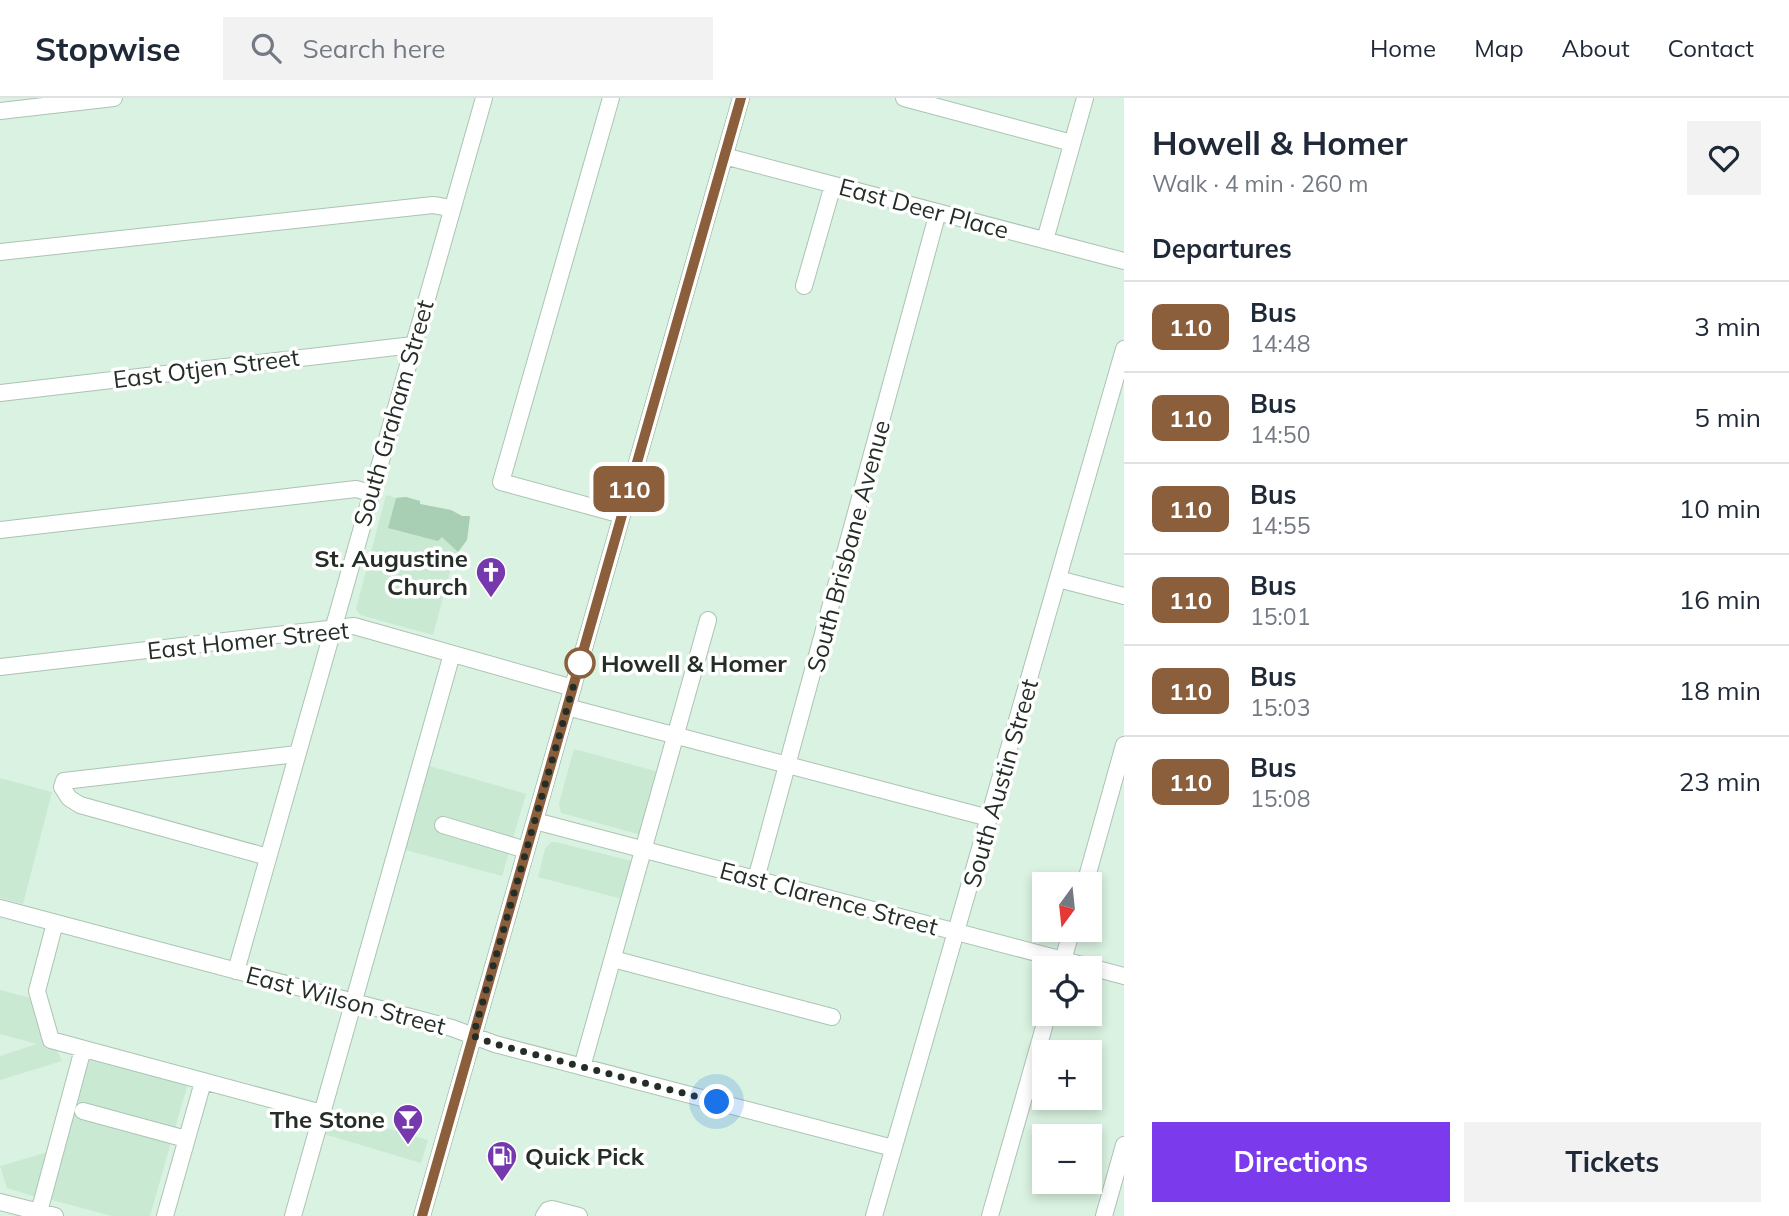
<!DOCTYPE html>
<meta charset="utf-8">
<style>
body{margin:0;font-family:Mulish,sans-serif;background:#f2f2f3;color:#1f2937;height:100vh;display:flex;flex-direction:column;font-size:26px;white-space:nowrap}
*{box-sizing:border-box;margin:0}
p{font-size:23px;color:#747a83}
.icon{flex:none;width:38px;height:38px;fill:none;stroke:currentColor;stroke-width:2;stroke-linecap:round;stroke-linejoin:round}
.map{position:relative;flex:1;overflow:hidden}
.sheet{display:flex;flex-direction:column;background:#fff;width:665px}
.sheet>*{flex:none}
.badge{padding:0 14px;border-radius:10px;font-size:24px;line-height:46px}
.needle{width:46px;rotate:195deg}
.controls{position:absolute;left:1032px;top:774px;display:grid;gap:14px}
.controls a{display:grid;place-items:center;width:70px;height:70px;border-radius:0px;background:#fff;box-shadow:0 4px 10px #0003;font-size:35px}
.you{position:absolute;width:35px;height:35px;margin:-18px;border:5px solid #fff;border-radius:50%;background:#1a73e8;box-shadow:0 0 0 10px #1a73e833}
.map>.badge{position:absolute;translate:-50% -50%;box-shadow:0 0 0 4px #fff}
h2{padding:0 28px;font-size:26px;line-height:63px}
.round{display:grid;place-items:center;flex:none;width:74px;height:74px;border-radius:0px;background:#f2f2f3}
.summary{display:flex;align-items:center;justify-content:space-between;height:119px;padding:0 28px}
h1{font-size:33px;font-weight:700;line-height:52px}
.cta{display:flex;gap:14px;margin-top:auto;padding:14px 28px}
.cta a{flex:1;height:80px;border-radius:0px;background:#7c3aed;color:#fff;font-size:28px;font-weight:700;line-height:80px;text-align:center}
.cta a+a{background:#f2f2f3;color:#1f2937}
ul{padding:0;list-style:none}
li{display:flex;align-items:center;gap:21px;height:91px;padding:0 28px;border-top:2px solid #e0e1e3}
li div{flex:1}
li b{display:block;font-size:26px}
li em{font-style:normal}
li .badge{min-width:77px;font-weight:700;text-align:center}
header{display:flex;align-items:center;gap:42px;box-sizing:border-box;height:98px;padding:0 35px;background:#fff;border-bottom:2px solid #e0e1e3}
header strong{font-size:33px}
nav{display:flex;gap:38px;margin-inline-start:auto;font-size:24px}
.search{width:490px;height:63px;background:#f2f2f3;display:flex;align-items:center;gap:18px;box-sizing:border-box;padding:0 24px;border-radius:0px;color:#747a83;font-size:26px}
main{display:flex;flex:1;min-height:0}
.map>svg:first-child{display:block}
.built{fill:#cae9d3}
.green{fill:#a8cfb4}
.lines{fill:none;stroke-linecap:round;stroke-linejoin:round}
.minor-casing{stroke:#acc3b3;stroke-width:18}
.minor{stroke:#fff;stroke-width:16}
.line-casing{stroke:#fff;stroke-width:16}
.line{stroke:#8b5e3c;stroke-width:10}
.walk{stroke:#242e27;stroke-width:7;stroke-dasharray:0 12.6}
.stop-dot{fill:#fff;stroke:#8b5e3c;stroke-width:3.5}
.labels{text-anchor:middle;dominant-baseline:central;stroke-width:7;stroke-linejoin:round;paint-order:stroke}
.street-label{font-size:24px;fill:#242e27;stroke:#fff}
.poi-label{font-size:24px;font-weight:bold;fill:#242e27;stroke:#fff;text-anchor:end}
.stop-label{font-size:24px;font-weight:bold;fill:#242e27;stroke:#fff;text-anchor:start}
</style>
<header>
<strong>Stopwise</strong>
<div class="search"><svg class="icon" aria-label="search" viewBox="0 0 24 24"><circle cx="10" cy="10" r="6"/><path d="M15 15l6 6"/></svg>Search here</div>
<nav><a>Home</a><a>Map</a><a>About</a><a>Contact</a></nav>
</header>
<main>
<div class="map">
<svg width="1124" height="1118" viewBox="0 0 1124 1118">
<rect width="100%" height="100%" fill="#daf2e1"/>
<path class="built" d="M386 397 396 400 406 399 420 403V406L451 412 462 418H470L467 442 454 459 433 537 360 517 356 511Z
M574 651 663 675 645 738 561 715 559 705Z
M426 667 526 696 502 778 402 751Z
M0 680 52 694 23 806 0 800Z
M551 744H556L636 764 626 802 538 779 545 751Z
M0 892 34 901 62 963 0 982V958L37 946 0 936Z
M89 957 188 985 150 1118H112L48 1101Z
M330 1014 428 1042 421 1065 324 1036Z
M48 1054 36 1099 7 1090 0 1068Z"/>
<path class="green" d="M406 399 420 403V406L451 412 462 418H470L467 442 458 454 442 439 438 443 388 430 396 400Z"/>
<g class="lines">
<g class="minor-casing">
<path id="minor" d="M611 0 501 384 622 417
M904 0 1072 45
M0 13 114 0
M724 58 1124 163
M1045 142 1085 0
M0 154 433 107 451 110
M804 188 833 87
M0 295 413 247
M0 432 356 391 371 395
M1058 481 1124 498
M0 569 354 528 573 590
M567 609 989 720
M535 723 1124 878
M443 727 526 752
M268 759 80 707 69 700 62 689 64 683 297 656
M756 781 938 114
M1085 786 1124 647
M0 810 452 930 495 946 893 1050
M55 825 37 893 51 942 322 1015
M613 861 832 919
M1061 869 1072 831
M236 873 484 0
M582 969 708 522
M83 1013 186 1041
M0 1104 55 1118
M39 1114 83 951
M165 1118 203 984
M293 1118 452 556
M422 1118 741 0
M544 1118 548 1112 552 1111 579 1118
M874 1118 1124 251
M990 1118 1048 915
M1104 1118 1124 1047"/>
</g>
<use href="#minor" class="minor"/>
</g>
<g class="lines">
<g class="line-casing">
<path id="line" d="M422 1118 741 0"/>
</g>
<use href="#line" class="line"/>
<path class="walk" d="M580 565 473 938 495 946 717 1004"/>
</g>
<defs>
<g id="church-pin" transform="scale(1.575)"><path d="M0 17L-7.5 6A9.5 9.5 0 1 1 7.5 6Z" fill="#7538ad" stroke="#fff"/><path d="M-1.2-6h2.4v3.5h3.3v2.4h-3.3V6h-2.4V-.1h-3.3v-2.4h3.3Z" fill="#fff"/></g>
<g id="bar-pin" transform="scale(1.575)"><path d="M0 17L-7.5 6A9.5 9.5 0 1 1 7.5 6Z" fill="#7538ad" stroke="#fff"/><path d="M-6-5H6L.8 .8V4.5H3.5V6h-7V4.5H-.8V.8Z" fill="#fff"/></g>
<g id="fuel-pin" transform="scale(1.575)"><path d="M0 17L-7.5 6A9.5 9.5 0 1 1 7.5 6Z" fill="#7538ad" stroke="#fff"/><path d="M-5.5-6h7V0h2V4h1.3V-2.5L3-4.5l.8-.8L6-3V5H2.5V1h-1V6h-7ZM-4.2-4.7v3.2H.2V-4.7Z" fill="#fff"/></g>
</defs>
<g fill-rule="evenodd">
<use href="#church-pin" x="491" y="474"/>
<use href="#bar-pin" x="408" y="1021"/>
<use href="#fuel-pin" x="502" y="1058"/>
</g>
<circle class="stop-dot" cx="580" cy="565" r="14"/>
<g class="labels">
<g class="street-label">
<text transform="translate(924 110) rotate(15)">East Deer Place</text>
<text transform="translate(206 270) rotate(-7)">East Otjen Street</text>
<text transform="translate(393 315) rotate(-74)">South Graham Street</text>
<text transform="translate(848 448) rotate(-75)">South Brisbane Avenue</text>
<text transform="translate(248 542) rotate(-6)">East Homer Street</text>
<text transform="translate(1000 685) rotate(-74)">South Austin Street</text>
<text transform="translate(829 800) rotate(15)">East Clarence Street</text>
<text transform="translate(346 902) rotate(15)">East Wilson Street</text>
</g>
<g class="poi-label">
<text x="468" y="460">St. Augustine<tspan x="468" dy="28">Church</tspan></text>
<text x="385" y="1021">The Stone</text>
<text x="525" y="1058" text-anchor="start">Quick Pick</text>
</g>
<g class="stop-label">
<text x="601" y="565">Howell &amp; Homer</text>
</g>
</g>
</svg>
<div class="controls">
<a><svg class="needle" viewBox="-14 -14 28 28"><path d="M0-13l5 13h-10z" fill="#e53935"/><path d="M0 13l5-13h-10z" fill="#747a83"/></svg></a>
<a><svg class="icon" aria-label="locate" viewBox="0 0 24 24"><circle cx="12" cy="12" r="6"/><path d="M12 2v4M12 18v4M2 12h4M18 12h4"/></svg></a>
<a>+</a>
<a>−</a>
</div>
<div class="you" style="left:717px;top:1004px"></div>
<b class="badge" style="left:629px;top:391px;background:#8b5e3c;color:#fff">110</b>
</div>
<section class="sheet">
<div class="summary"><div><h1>Howell &amp; Homer</h1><p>Walk · 4 min · 260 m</p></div><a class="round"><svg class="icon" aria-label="heart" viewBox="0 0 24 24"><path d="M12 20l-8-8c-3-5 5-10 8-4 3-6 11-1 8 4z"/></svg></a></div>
<h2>Departures</h2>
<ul>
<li><span class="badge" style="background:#8b5e3c;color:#fff">110</span><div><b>Bus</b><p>14:48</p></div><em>3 min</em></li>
<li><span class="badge" style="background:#8b5e3c;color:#fff">110</span><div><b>Bus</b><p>14:50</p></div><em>5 min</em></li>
<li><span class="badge" style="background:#8b5e3c;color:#fff">110</span><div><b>Bus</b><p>14:55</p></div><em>10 min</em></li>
<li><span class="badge" style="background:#8b5e3c;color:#fff">110</span><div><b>Bus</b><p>15:01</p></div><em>16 min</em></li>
<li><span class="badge" style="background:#8b5e3c;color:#fff">110</span><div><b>Bus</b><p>15:03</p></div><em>18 min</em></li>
<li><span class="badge" style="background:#8b5e3c;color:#fff">110</span><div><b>Bus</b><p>15:08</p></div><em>23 min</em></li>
</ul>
<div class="cta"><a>Directions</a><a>Tickets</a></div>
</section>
</main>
